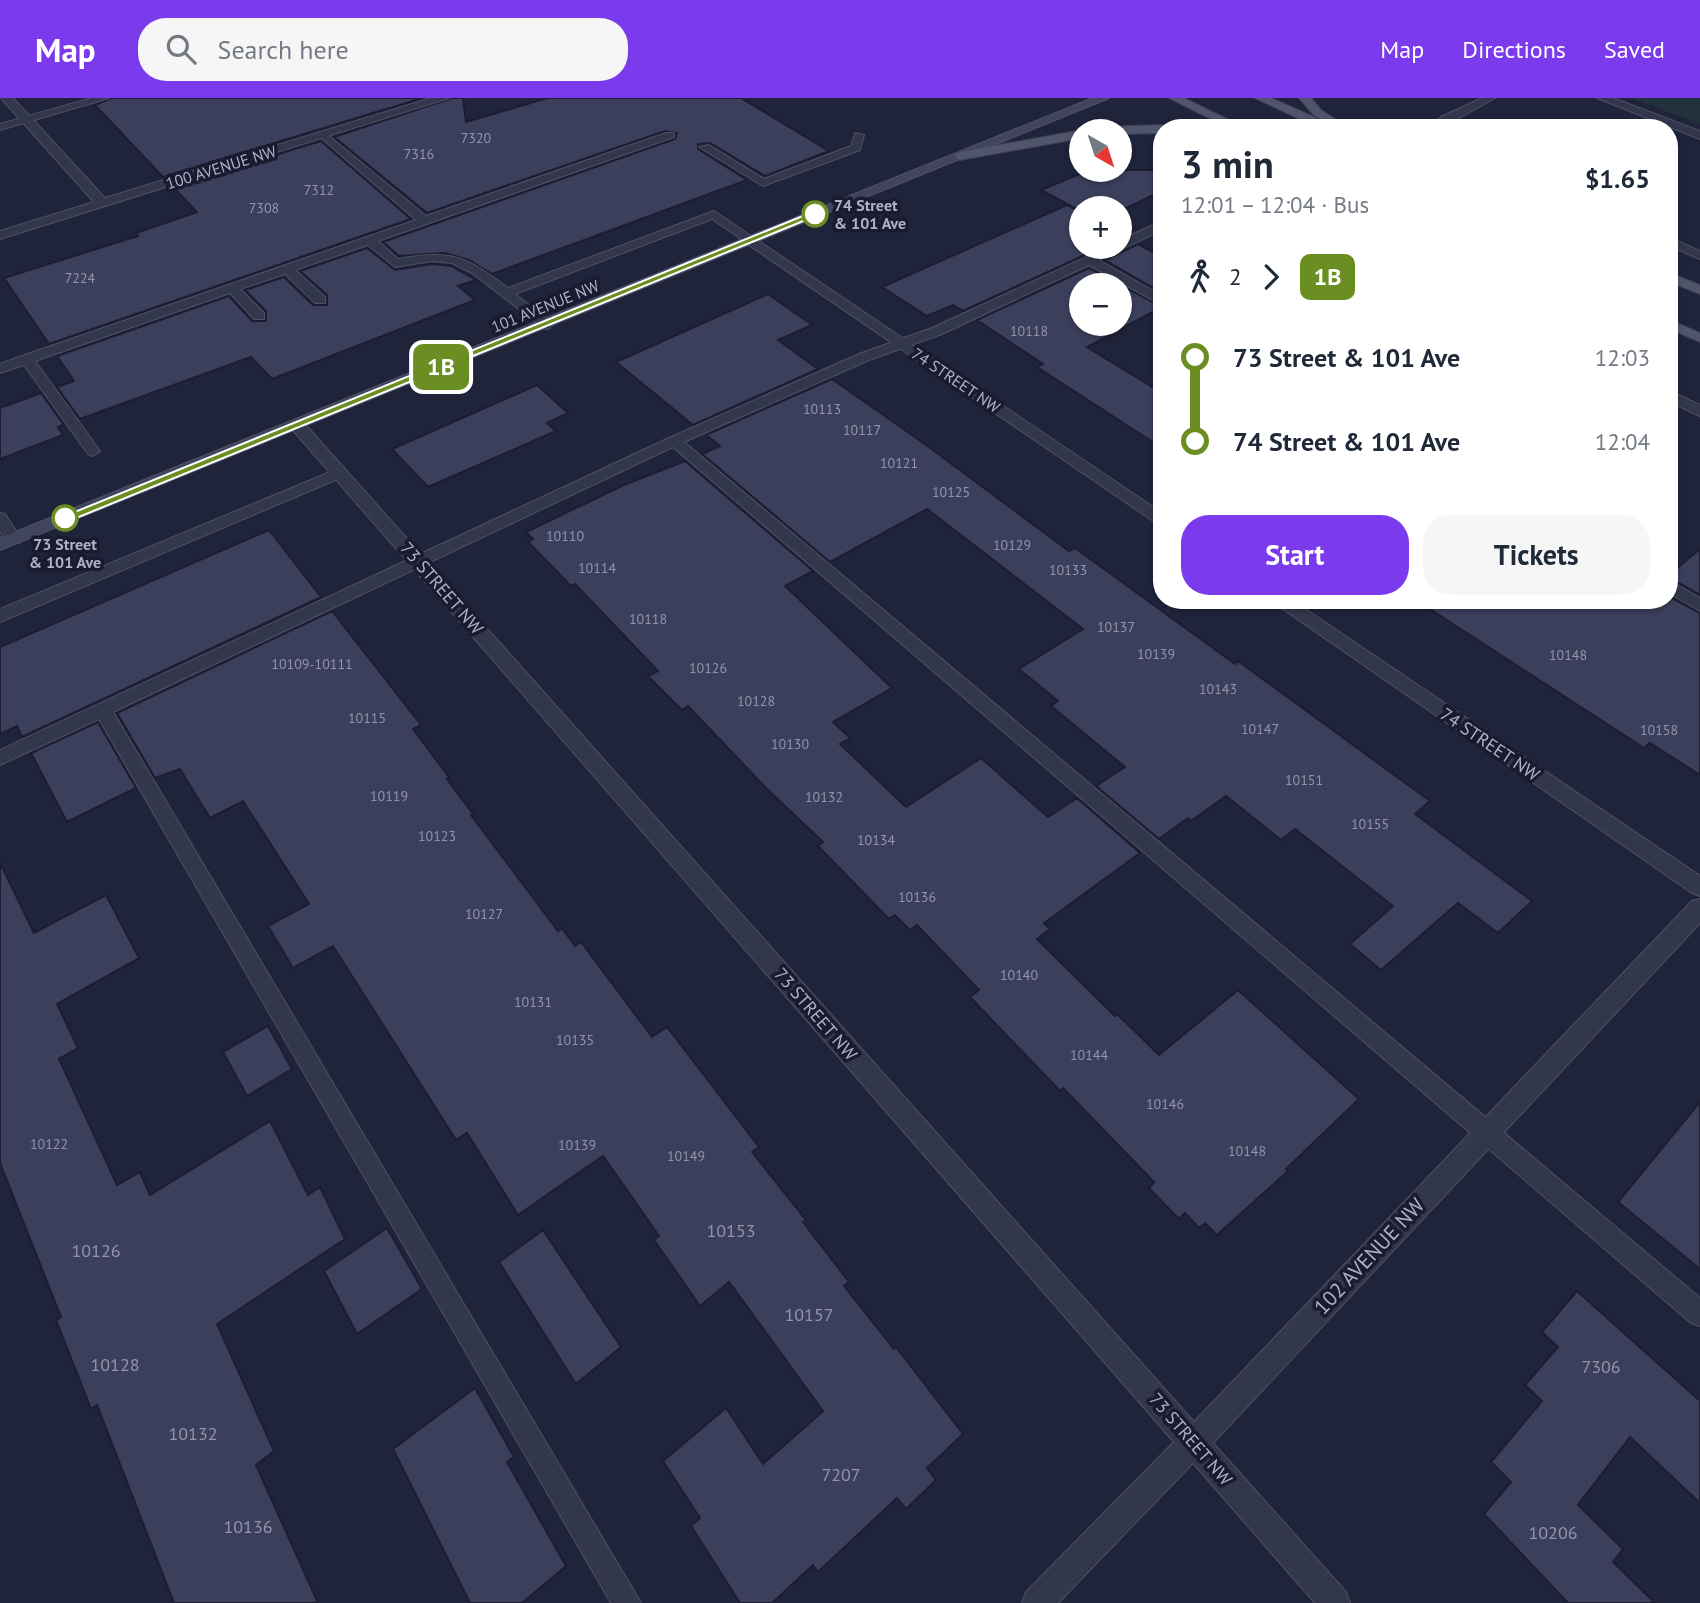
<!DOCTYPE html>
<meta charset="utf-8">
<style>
body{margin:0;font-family:"PT Sans",sans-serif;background:#f6f6f7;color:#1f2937;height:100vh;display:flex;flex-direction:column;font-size:26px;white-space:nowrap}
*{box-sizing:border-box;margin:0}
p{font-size:23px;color:#747a83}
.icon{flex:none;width:38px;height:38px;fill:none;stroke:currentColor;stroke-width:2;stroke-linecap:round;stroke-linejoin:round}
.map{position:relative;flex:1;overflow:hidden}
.details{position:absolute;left:1153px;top:21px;width:525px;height:490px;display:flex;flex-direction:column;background:#fff;border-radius:28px;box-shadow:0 2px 5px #0004}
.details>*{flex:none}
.badge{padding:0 14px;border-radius:10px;font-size:24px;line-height:46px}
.needle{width:46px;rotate:141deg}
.tools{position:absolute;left:1069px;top:21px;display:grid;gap:14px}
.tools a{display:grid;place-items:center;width:63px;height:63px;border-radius:50%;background:#fff;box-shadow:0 2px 5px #0004;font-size:35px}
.map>.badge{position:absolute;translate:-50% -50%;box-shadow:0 0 0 4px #fff}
.legs{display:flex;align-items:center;gap:10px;height:77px;padding:0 28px;font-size:23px}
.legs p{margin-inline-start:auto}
.overview{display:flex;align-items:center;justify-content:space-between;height:119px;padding:0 28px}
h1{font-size:38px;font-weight:800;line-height:52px}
.primary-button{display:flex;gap:14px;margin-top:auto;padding:14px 28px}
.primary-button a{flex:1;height:80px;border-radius:28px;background:#7c3aed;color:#fff;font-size:28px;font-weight:800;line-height:80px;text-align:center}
.primary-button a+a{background:#f6f6f7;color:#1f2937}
ul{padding:0 28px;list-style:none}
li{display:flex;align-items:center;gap:24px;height:84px;font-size:26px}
li i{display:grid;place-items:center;width:10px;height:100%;margin:0 9px;background:currentColor}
li i::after{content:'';width:18px;height:18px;margin:-9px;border:5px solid;border-radius:50%;background:#fff}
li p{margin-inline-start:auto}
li:first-child i{background:linear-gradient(#0000 50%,currentColor 0)}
li:last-child i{background:linear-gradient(currentColor 50%,#0000 0)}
header{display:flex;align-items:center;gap:42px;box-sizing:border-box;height:98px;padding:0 35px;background:#7c3aed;color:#fff}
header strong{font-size:33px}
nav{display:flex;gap:38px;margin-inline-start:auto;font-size:24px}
.search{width:490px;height:63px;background:#f6f6f7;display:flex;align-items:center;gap:18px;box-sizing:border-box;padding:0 24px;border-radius:28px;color:#747a83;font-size:26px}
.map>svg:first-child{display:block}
.green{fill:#21323c}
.building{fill:#3b3f5b;stroke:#1b1e32;stroke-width:2;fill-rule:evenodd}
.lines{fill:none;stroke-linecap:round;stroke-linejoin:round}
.lane-casing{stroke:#4e5166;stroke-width:2}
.street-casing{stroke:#4e5166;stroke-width:2}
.secondary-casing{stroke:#4e5166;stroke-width:2}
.primary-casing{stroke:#3d4054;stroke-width:2}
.lane{fill:#33374b;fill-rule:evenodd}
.street{fill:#33374b;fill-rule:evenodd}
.secondary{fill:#41445e;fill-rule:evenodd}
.primary{fill:#51556b;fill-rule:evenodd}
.line-1{fill:#6b8e23;stroke:#fff;stroke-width:2}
.stop-1-dot{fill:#fff;stroke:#6b8e23;stroke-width:3.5}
.labels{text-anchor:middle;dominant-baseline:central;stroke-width:7;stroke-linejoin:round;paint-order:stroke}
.number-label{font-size:14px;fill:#9194ac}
.far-street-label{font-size:16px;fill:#aeb1c7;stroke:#191c30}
.far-stop-label{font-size:16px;font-weight:bold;fill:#aeb1c7;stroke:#191c30;text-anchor:start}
.street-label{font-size:18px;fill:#aeb1c7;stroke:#191c30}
.near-number-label{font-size:18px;fill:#9194ac}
.near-street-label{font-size:21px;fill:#aeb1c7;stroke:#191c30}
</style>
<header>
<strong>Map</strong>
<div class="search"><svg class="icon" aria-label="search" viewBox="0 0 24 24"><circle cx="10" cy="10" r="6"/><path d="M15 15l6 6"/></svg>Search here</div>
<nav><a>Map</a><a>Directions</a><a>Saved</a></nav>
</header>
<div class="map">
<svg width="1700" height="1505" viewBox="0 0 1700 1505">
<rect width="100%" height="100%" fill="#1f243b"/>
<path class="green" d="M1631 0H1700V26Z"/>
<path class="building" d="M112 0H422L163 79 95 7Z
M452 0H463L466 24 548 0H741L829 53 765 78 710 45 698 46V51L747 82 492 176 469 162 445 155 399 158 383 144 675 41 677 35 665 33 427 115 334 39Z
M321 43 411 121 49 246 4 180 138 138 136 135 197 114 173 89Z
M1089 72H1162V93L1120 113V110H1082V114L1041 92Z
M1067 107 1082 115V149H1102L963 213 953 207 927 218 882 189Z
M1138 146 1162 159V195L1105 162Z
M367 150 395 172 432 166 451 168 476 182 458 188 475 202 272 281 251 259 80 321 57 289 74 283 57 258 229 198 252 223H266V213L245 192 284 179 313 207H327V197L300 173Z
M1089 170 1162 209 1087 249 1162 295V350L1037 269 1043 266 977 222ZM1082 187H1120V226H1082Z
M768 196 812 227 778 242 818 271 693 327 616 264Z
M832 281 922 344 1069 453 1075 450 1235 566 1238 563 1430 703 1415 716 1532 803 1498 835 1458 805 1381 872 1350 846 1393 808 1295 731 1281 742 1226 698 1191 723 1188 720 1159 741 1096 688 1125 669 1051 608 1058 603 1019 571 1083 531 927 411 830 464 702 356 720 348 706 337Z
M537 287 568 315 547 325 556 333 428 389 392 351Z
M41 295 64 327 58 329 63 337 0 361V310Z
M685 363 813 473 785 488 892 590 833 624 850 640 840 646 906 709 981 660 1048 719 1077 700 1140 755 1044 825 1050 831 1037 841 1115 918 1117 916 1159 957 1238 892 1359 1001 1286 1071 1288 1073 1217 1137 1205 1125 1199 1130 1185 1115 1179 1121 1149 1090 1154 1084 1063 990 1060 993 970 899 979 892 917 827 910 832 895 817 889 821 818 748 823 744 767 691 688 608 682 612 648 578 658 573 575 486 571 488 528 444 533 441 526 434 624 387Z
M269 432 321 499 22 639 17 628 0 636V549Z
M1700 451V497L1670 480V476Z
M1670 499 1700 515V677L1650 645 1644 650 1416 502H1670Z
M332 513 421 627 413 631 449 679 447 681 473 716 471 717 558 833 562 830 575 848 581 844 652 939 667 929 759 1049 752 1054 806 1122 803 1124 849 1184 844 1188 894 1251 896 1249 963 1336 927 1370 936 1382 906 1411 897 1400 818 1474 813 1467 772 1505H740L691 1428 700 1420 663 1363 726 1310 763 1366 823 1313 729 1184 700 1208 654 1142 659 1138 603 1058 518 1117 467 1035 456 1042 333 848 293 870 268 828 309 806 243 703 210 720 180 671 155 680 117 615Z
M98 624 136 690 67 724 31 655Z
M0 765 34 835 106 797 139 860 57 906 78 950 59 961 117 1087 140 1074 150 1097 270 1023 308 1097 320 1089 345 1141 217 1226 274 1353 256 1367 318 1505H174L97 1307 91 1311 56 1222 61 1219 0 1065Z
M268 928 292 971 247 998 223 954Z
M1700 1004V1171L1618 1104Z
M387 1130 422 1191 357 1236 324 1173Z
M543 1132 621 1249 576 1286 499 1164Z
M1577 1193 1700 1303V1405L1630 1339 1578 1407 1623 1451 1613 1464 1655 1505H1568L1484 1416 1511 1384 1491 1364 1542 1303 1525 1287 1558 1249 1542 1234Z
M475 1290 514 1359 507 1364 566 1468 522 1505H470L393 1351Z"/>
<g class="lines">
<g class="lane-casing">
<path id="lane" d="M92 0H109L0 32V26Z
M1482 0H1495L1441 30H1429L1441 19Z
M324 34 426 118 666 35H674V39L378 143 398 161C452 152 464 157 508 190L714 113 757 142 747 145 712 121 515 196 550 224V230L545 231 472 175 452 165 432 163 395 169 368 147 295 172 325 199V205H315L285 176 240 191 264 215V221H254L230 195 35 263 100 353 93 358 88 356 24 267 0 275V266L22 258 416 122 320 39V35Z
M855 35 864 37 860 52 763 88 699 49 709 47 764 81 851 48Z
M1162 123V132L1099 162 1162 198V207L1089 167 942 236 869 262 684 344 1700 1200V1228L1691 1225 673 349 113 614 641 1505H611L99 621 0 667V652L669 340 859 256 932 230 1108 149H1120V142Z
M1670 140 1700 153V161L1670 148Z
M340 370 345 372 347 375 345 378 0 524V511Z
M0 415 5 416 21 441 19 445H7L0 433Z
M1670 483 1700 500V513L1670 496Z"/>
</g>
<g class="street-casing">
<path id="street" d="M1 0H13L105 100 431 0H449L0 141V133L94 104Z
M1597 0H1613L1700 33V41Z
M1156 49H1162V57L1156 55Z
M751 138 1162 415V429L746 145 744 142Z
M1670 293 1700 307V318L1670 304Z
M297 322 303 324 1194 1324 1692 803 1700 801V825L1213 1345 1346 1494 1350 1505H1315L1193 1365 1058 1505H1022L1026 1494 1174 1344 291 330 289 327Z
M1270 502H1292L1700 778V798L1692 795Z"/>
</g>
<g class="secondary-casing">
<path id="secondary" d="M1093 0H1109L0 452V440Z"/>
</g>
<g class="primary-casing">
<path id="primary" d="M1169 0H1184L1245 30H1229Z
M1255 0H1271L1323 23 1313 16 1299 0H1311L1321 12 1335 21V25L1331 26 1335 30H1319Z
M1162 27 1167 30H1162V35L1120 36V33H1094L1100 29Z
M1082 32 1085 33H1082V40L960 62 954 58 960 54Z
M1670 175 1700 187V196L1670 184Z
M1670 222 1700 235V244L1670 231Z"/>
</g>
<use href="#lane" class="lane"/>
<use href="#street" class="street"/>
<use href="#secondary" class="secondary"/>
<use href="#primary" class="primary"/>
</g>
<path class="line-1" d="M815 113 818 117 69 423 60 420Z"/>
<g class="stop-1-dot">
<circle cx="815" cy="116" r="12"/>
<circle cx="65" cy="420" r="12"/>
</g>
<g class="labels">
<g class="number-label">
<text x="476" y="40">7320</text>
<text x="419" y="56">7316</text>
<text x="319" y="92">7312</text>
<text x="264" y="110">7308</text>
<text x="80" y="180">7224</text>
<text x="1029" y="233">10118</text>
<text x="822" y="311">10113</text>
<text x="862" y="332">10117</text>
<text x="899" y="365">10121</text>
<text x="951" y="394">10125</text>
<text x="565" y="438">10110</text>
<text x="1012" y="447">10129</text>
<text x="597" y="470">10114</text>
<text x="1068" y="472">10133</text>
<text x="648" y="521">10118</text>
<text x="1116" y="529">10137</text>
<text x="1156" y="556">10139</text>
<text x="1568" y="557">10148</text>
<text x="312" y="566">10109-10111</text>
<text x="708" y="570">10126</text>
<text x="1218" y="591">10143</text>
<text x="756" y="603">10128</text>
<text x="367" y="620">10115</text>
<text x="1260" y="631">10147</text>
<text x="1659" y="632">10158</text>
<text x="790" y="646">10130</text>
<text x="1304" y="682">10151</text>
<text x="389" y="698">10119</text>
<text x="824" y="699">10132</text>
<text x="1370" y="726">10155</text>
<text x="437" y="738">10123</text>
<text x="876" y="742">10134</text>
<text x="917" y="799">10136</text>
<text x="484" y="816">10127</text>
<text x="1019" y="877">10140</text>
<text x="533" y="904">10131</text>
<text x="575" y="942">10135</text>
<text x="1089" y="957">10144</text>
<text x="1165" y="1006">10146</text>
<text x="49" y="1046">10122</text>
<text x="577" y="1047">10139</text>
<text x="1247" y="1053">10148</text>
<text x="686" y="1058">10149</text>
</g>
<g class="far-street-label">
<text transform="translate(221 69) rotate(-17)">100 AVENUE NW</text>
<text transform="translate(545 208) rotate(-22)">101 AVENUE NW</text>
<text transform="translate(956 282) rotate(34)">74 STREET NW</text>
</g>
<g class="far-stop-label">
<text x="834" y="107">74 Street<tspan x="834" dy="18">&amp; 101 Ave</tspan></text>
<text x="65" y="446" text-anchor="middle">73 Street<tspan x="65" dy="18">&amp; 101 Ave</tspan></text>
</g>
<g class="street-label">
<text transform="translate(442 490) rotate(49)">73 STREET NW</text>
<text transform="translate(1490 646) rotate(34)">74 STREET NW</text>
<text transform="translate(816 916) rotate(49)">73 STREET NW</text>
<text transform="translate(1191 1341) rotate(49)">73 STREET NW</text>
</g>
<g class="near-number-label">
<text x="731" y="1132">10153</text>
<text x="96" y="1152">10126</text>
<text x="809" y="1216">10157</text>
<text x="115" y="1266">10128</text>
<text x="1601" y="1268">7306</text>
<text x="193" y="1335">10132</text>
<text x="841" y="1376">7207</text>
<text x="248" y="1428">10136</text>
<text x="1553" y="1434">10206</text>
</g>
<g class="near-street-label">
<text transform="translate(1369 1158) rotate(-47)">102 AVENUE NW</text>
</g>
</g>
</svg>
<div class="tools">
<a><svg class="needle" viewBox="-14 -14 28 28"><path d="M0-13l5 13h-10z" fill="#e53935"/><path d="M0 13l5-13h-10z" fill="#747a83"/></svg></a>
<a>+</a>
<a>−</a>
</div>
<b class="badge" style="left:441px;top:269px;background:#6b8e23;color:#fff">1B</b>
<section class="details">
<div class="overview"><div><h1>3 min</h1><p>12:01 – 12:04 · Bus</p></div><b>$1.65</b></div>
<div class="legs"><svg class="icon" aria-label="walk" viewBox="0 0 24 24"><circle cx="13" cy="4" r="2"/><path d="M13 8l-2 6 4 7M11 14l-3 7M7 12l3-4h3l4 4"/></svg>2<svg class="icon" aria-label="forward" viewBox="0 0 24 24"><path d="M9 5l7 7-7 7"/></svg><b class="badge" style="background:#6b8e23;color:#fff">1B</b></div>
<ul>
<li><i style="color:#6b8e23"></i><b>73 Street &amp; 101 Ave</b><p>12:03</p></li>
<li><i style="color:#6b8e23"></i><b>74 Street &amp; 101 Ave</b><p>12:04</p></li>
</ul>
<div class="primary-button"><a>Start</a><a>Tickets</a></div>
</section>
</div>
